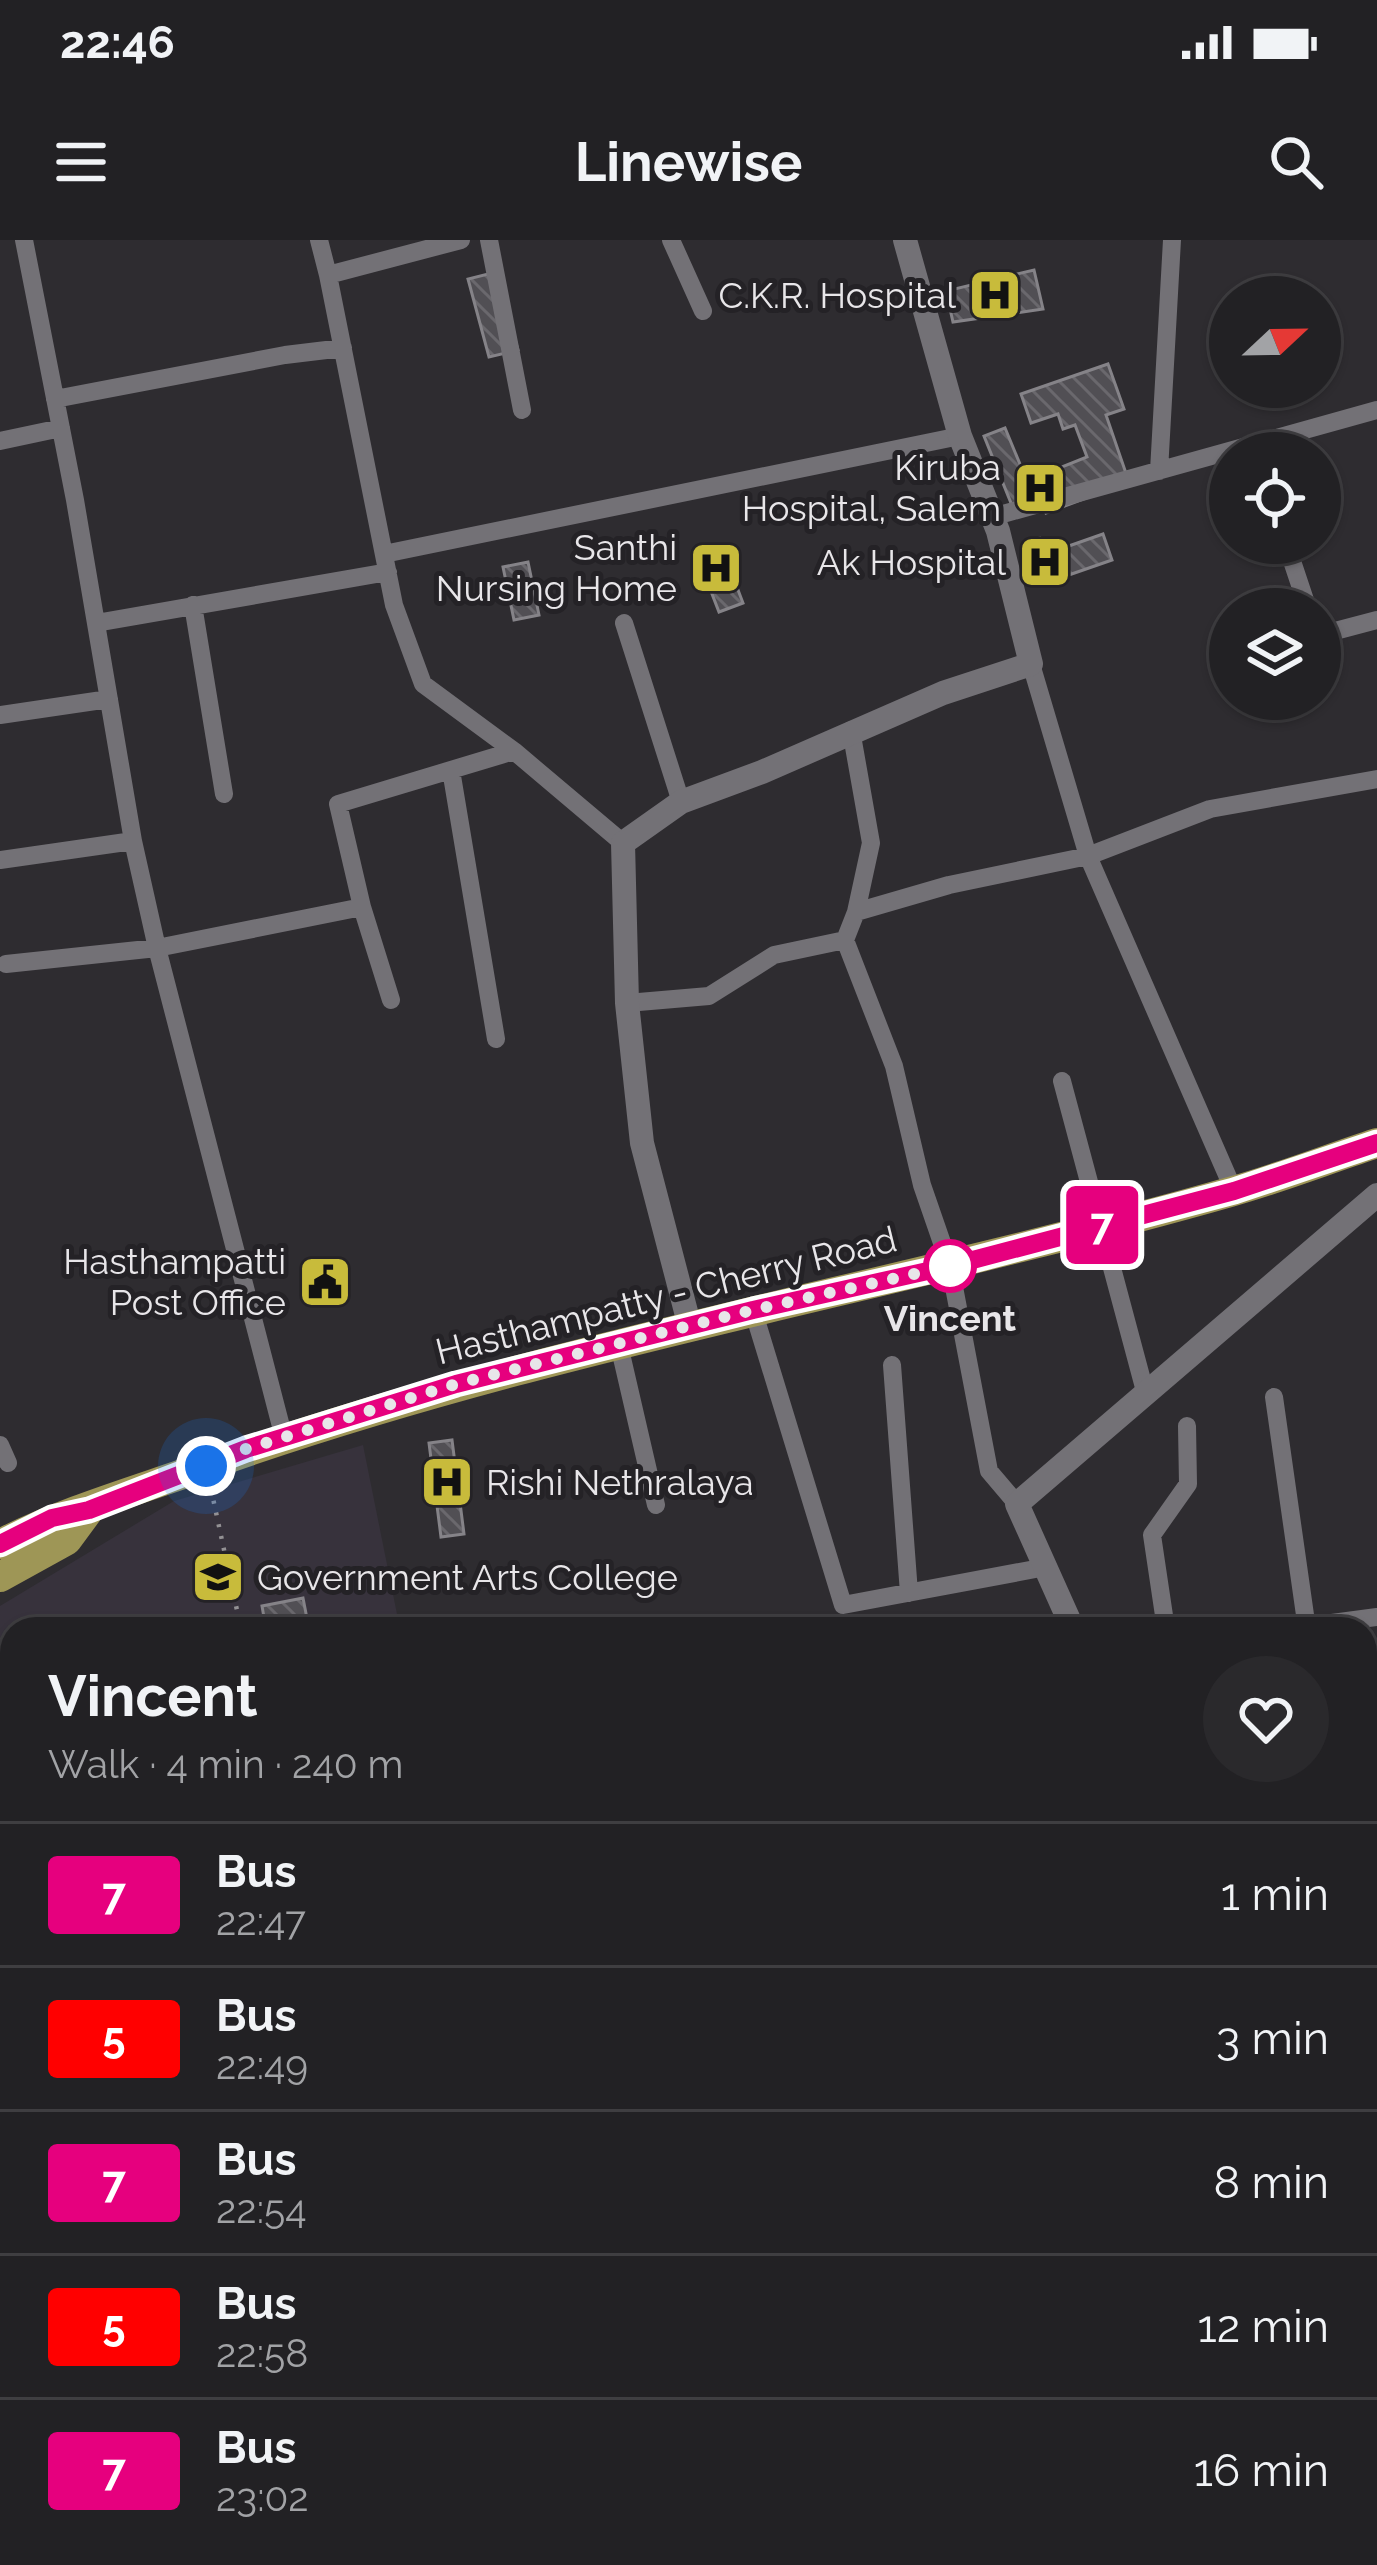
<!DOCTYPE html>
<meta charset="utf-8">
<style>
body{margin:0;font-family:Raleway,sans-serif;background:#2a292c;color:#f1f3f6;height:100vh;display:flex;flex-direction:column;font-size:45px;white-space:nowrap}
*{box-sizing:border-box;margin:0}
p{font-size:39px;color:#a2a3a6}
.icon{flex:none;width:66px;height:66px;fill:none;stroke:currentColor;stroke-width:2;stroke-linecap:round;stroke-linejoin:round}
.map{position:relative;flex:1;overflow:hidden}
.panel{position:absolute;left:0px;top:1377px;width:1377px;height:948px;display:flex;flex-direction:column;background:#222124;border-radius:36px 36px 0 0;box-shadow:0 3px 9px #0004,0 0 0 3px #3f3e41}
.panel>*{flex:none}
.badge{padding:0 24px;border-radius:9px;font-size:42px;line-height:78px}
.needle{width:78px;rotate:68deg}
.fabs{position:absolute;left:1209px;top:36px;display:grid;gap:24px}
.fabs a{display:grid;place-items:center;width:132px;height:132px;border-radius:50%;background:#222124;box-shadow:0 3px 9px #0004,0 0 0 3px #3f3e41;font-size:60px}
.you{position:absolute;width:60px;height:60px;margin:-30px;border:9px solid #fff;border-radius:50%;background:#1a73e8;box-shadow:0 0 0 18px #1a73e833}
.map>.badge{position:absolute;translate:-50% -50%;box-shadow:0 0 0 6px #fff}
.round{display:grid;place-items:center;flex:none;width:126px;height:126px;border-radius:63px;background:#2a292c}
.overview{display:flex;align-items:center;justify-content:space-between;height:204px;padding:0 48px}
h1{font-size:57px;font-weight:700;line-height:90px}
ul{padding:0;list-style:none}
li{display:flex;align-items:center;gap:36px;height:144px;padding:0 48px;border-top:3px solid #3f3e41}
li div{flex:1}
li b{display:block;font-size:45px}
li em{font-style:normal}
li .badge{min-width:132px;font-weight:700;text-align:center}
.status{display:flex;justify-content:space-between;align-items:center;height:84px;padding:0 60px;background:#222124;direction:ltr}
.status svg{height:33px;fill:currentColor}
header{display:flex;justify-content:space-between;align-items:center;height:156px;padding:0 48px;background:#222124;font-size:54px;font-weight:700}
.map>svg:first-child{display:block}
.built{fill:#37323c}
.pitch{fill:#494520}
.building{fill:url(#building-back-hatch);stroke:#858388;stroke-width:3}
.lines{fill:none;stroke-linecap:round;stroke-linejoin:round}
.path{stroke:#939194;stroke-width:4.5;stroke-dasharray:3 9;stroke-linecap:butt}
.minor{stroke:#737176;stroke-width:18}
.tertiary{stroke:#737176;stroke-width:24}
.primary{stroke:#9e9656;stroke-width:30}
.line-casing{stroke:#fff;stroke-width:27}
.line{stroke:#e6007e;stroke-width:18}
.walk{stroke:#e8e6e9;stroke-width:12;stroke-dasharray:0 21.6}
.stop-dot{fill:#fff;stroke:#e6007e;stroke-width:6}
.labels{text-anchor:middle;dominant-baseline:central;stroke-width:10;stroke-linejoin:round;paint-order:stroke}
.poi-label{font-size:36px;fill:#e8e6e9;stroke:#242226;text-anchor:end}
.street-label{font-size:36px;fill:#e8e6e9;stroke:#242226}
.stop-label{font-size:36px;font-weight:bold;fill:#e8e6e9;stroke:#242226}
</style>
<div class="status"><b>22:46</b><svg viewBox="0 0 49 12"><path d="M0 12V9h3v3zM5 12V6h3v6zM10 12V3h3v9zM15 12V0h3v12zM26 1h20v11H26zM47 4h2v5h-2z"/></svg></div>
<header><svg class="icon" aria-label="menu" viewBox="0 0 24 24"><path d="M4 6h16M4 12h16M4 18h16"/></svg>Linewise<svg class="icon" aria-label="search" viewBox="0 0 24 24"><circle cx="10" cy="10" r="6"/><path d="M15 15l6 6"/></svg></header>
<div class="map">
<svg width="1377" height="2325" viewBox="0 0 1377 2325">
<defs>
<pattern id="building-back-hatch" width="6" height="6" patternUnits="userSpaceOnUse" patternTransform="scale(3)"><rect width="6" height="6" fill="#514f54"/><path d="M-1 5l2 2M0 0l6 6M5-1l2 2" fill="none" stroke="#6a686d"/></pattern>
</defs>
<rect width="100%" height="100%" fill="#2e2c30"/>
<path class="built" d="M363 1205 400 1389H12V1517L0 1450V1366L174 1261Z
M12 1523V2275L0 2276V1526Z
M718 2313H1192V2325H719Z"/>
<path class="pitch" d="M1377 1975V2151L1365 2153V1978Z"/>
<path class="building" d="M1034 30 1043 69 953 82 946 51Z
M496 32 518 110 489 117 468 39Z
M1108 124 1124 169 1106 175 1129 242 1046 273 1040 257 1013 268 984 196 1005 188 1027 241 1087 217 1075 185 1063 189 1058 174 1031 183 1021 154Z
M1103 294 1112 320 1040 345 1028 302 1040 298 1046 314Z
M721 305 743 363 719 372 697 315Z
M528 322 539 375 514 380 503 327Z
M452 1200 464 1294 441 1297 429 1203Z
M303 1358 309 1389H266L262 1366Z
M0 1619 12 1686V1716L0 1718Z
M12 1808V1903L0 1829V1810Z
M770 2313H801L803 2325H772Z
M889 2313H950L951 2325H890Z
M964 2313H1066L1075 2325H964Z
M1078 2313H1150V2325H1077Z"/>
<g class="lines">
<path class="path" d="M211 1249 241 1389
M4 1562 12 1601
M0 1777 12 1776
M0 2159 12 2160"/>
<path class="minor" d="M24 0 75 260 133 601
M319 0 328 35 461 0
M489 0 522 170
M671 0 703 71
M328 35 394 365 423 444 514 511 623 603
M55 159 285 115 343 108
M0 201 61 188
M1159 231 1172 0
M992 277 1377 170
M1286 303 1308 369
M384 314 960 196
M193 365 224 554
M96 383 388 332
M624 383 681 562
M1320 395 1377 380
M1031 424 1088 616 1234 951
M0 475 109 459
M851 490 871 603 856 672
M451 530 496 799
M0 620 133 601 157 708 284 1198
M362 667 391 760
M6 724 157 708 362 667 338 564 514 511
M627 763 709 756 774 715 845 700
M1062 841 1146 1155
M753 1070 843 1365 1046 1327
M619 1105 656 1265
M892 1125 909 1353
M1274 1157 1307 1389
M0 1205 8 1223
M1017 1264 989 1231 950 1026 922 945 894 826 845 700 856 672 949 645 1088 616 1210 569 1377 539
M1166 1389 1152 1295 1188 1244 1187 1186
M1287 1389 1377 1377
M1316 2313 1318 2325"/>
<path class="tertiary" d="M690 1087 642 903 627 763 623 603 681 562 762 532 943 453 1031 424 998 291 960 196 905 0
M1073 1389 1017 1264 1377 955
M1365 1807 1377 1814"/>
<path class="primary" d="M0 1304C65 1271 135 1251 203 1227 538 1107 889 1049 1230 952 1280 938 1328 919 1377 903
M0 1337 67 1300 89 1270"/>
</g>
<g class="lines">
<g class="line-casing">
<path id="line" d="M0 1304 52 1278 89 1270 246 1209 456 1144 753 1070 950 1026 1234 951 1377 903"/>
</g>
<use href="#line" class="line"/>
<path class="walk" d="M206 1226 246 1209 456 1144 753 1070 950 1026"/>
</g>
<defs>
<g id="hospital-square" transform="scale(2.7)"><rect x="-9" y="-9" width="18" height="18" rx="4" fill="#c8bb3b" stroke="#242226"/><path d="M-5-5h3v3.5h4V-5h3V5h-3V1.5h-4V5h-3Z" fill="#111"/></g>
<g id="civic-square" transform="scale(2.7)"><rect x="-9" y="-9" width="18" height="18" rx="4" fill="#c8bb3b" stroke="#242226"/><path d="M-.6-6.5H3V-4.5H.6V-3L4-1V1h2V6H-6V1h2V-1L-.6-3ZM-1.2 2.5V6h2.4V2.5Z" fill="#111"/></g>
<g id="university-square" transform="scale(2.7)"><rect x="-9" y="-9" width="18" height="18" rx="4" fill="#c8bb3b" stroke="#242226"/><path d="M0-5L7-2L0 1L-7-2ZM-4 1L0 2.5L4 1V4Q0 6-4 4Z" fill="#111"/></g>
</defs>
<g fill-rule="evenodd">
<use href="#hospital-square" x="995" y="55"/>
<use href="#hospital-square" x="1040" y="248"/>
<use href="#hospital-square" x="1045" y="322"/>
<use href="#hospital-square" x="716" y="328"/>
<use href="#civic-square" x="325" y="1042"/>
<use href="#hospital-square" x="447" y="1242"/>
<use href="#university-square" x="218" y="1337"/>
</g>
<circle class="stop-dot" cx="950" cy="1026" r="24"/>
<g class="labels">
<g class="poi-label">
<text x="956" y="55">C.K.R. Hospital</text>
<text x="1001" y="227">Kiruba<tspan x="1001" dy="41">Hospital, Salem</tspan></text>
<text x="677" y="307">Santhi<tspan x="677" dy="41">Nursing Home</tspan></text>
<text x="1006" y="322">Ak Hospital</text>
<text x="286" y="1021">Hasthampatti<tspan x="286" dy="41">Post Office</tspan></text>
<text x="486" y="1242" text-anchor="start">Rishi Nethralaya</text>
<text x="257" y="1337" text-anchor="start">Government Arts College</text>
</g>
<g class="street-label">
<text transform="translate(666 1055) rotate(-14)">Hasthampatty - Cherry Road</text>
</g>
<g class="stop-label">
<text x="950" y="1078">Vincent</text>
</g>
</g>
</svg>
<div class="fabs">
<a><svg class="needle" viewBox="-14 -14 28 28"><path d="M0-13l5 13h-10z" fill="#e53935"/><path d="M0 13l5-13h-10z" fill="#a2a3a6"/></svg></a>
<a><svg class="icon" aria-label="locate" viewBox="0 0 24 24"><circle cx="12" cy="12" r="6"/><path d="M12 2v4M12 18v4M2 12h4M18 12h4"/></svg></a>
<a><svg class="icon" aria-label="layers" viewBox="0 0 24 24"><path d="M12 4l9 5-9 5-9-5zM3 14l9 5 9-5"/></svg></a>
</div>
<div class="you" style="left:206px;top:1226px"></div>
<b class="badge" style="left:1102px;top:985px;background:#e6007e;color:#fff">7</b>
<section class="panel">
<div class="overview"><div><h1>Vincent</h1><p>Walk · 4 min · 240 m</p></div><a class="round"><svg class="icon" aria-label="heart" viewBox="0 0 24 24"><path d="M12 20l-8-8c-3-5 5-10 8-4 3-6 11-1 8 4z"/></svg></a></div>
<ul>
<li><span class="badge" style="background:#e6007e;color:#fff">7</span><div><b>Bus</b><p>22:47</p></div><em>1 min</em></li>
<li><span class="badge" style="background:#f00;color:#fff">5</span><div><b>Bus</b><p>22:49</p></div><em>3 min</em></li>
<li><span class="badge" style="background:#e6007e;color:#fff">7</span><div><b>Bus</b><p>22:54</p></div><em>8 min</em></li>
<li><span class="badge" style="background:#f00;color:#fff">5</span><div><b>Bus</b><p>22:58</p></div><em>12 min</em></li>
<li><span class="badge" style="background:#e6007e;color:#fff">7</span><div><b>Bus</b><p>23:02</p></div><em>16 min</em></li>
</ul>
</section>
</div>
